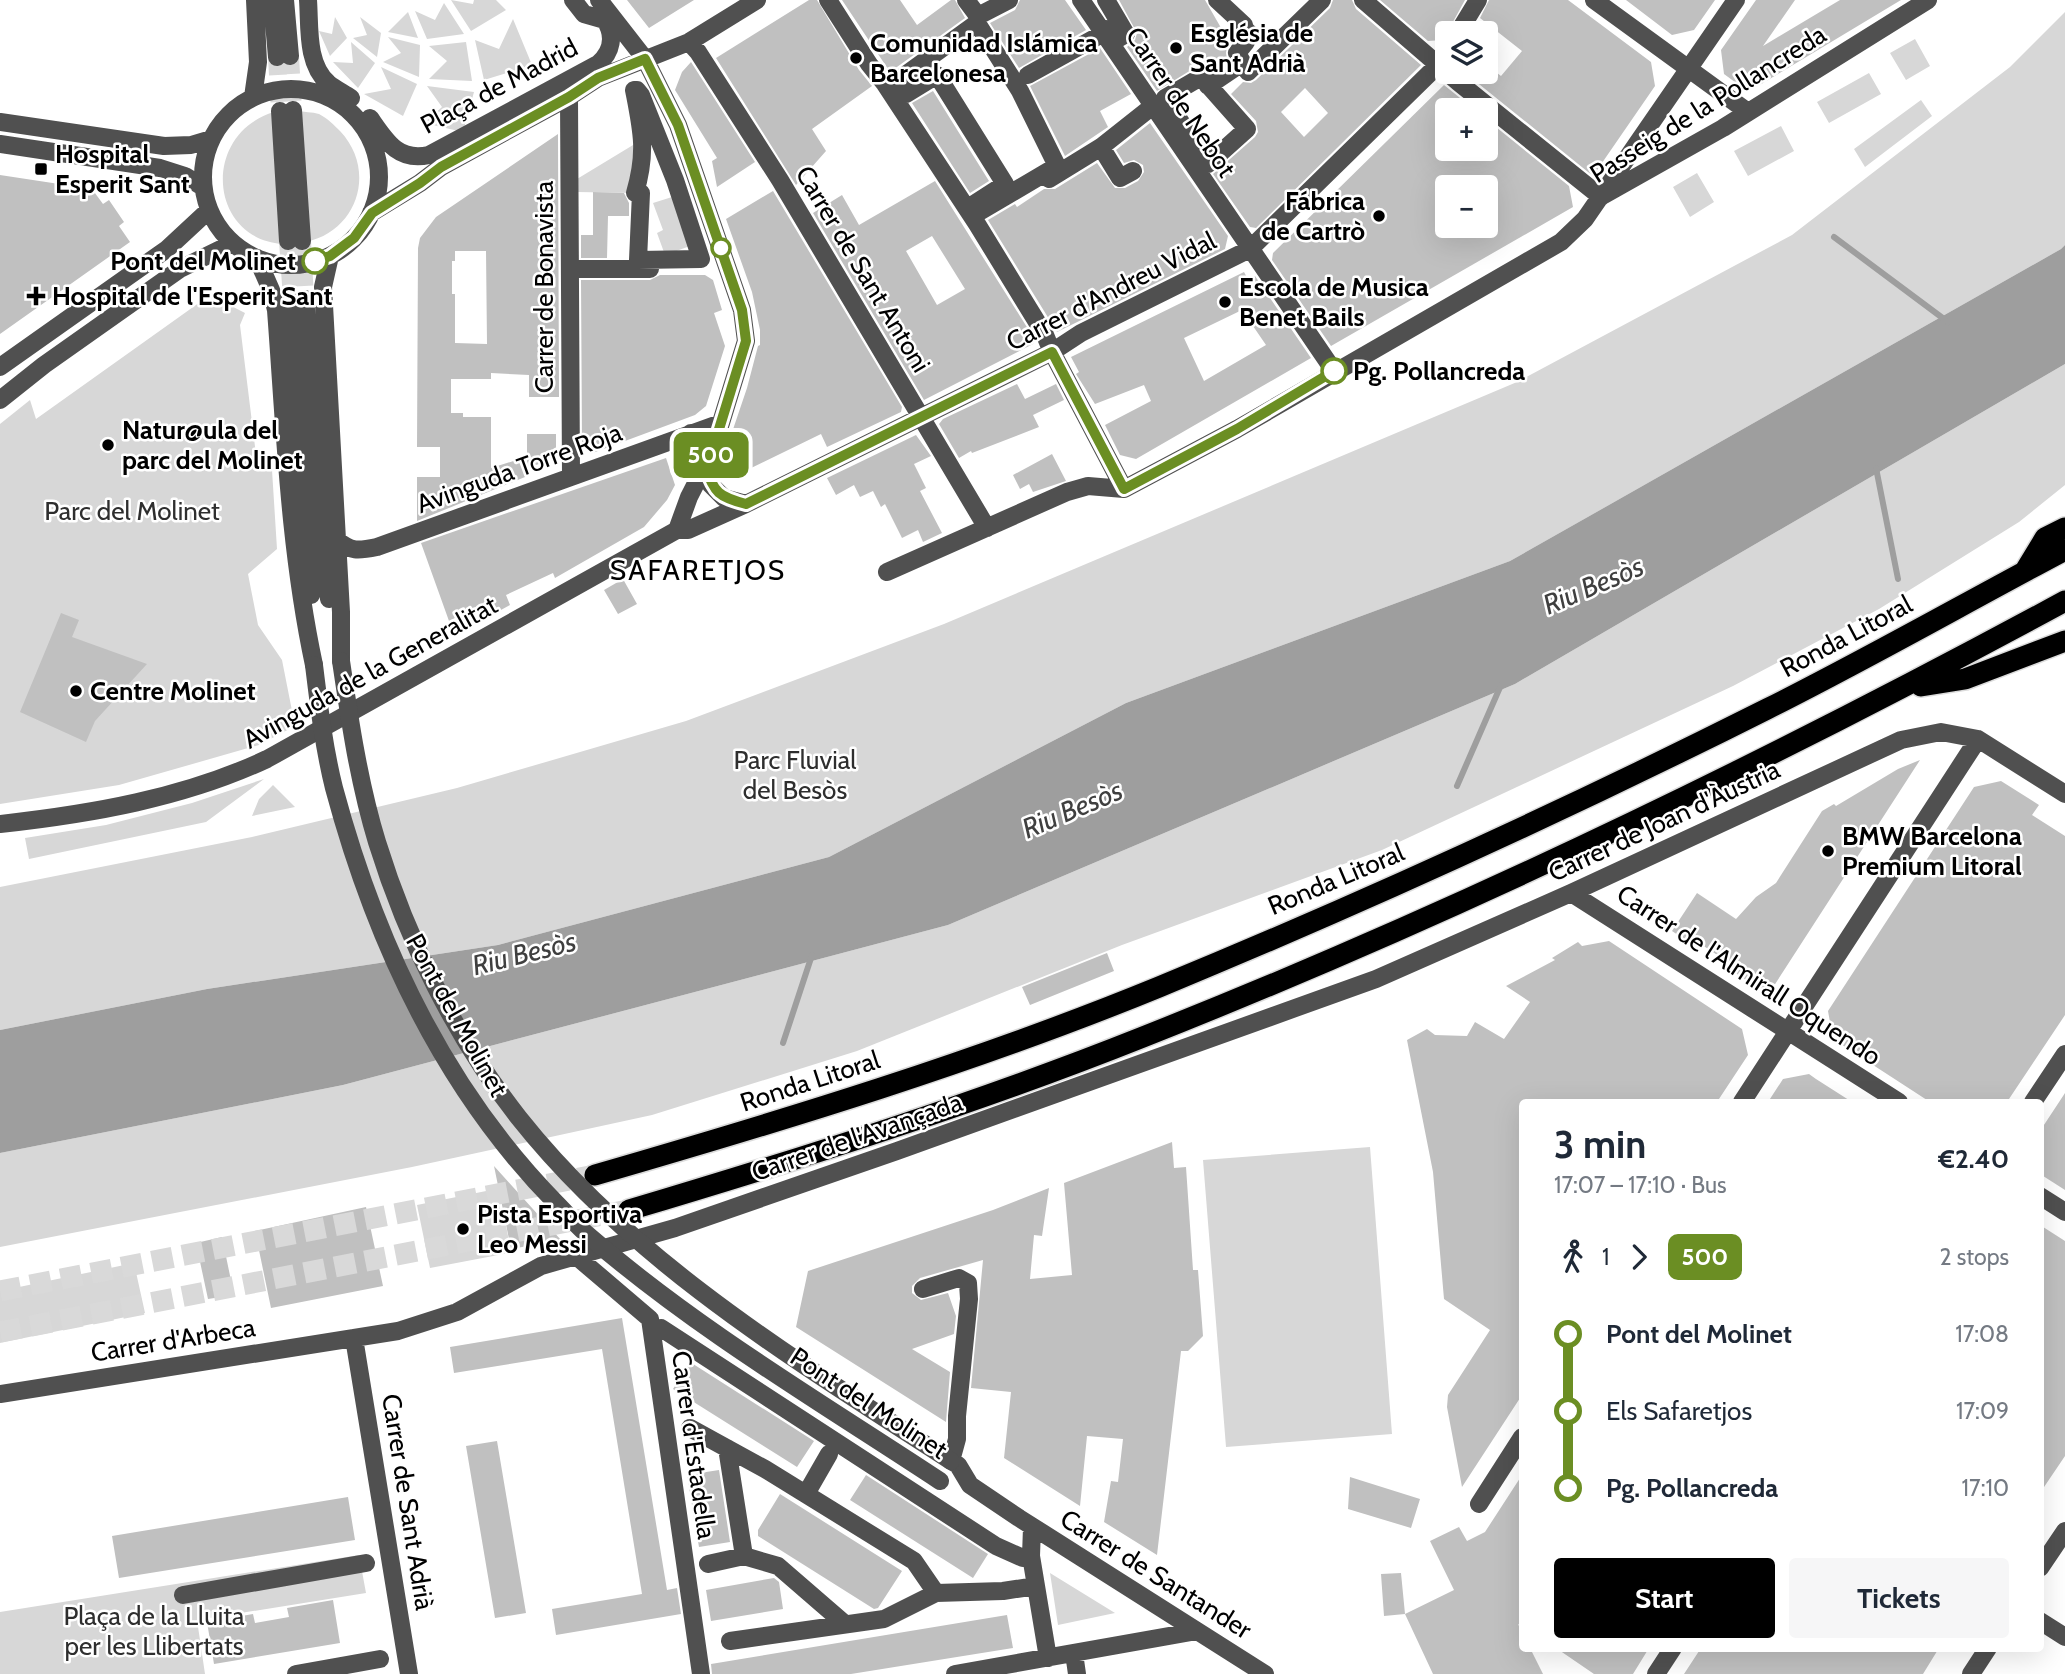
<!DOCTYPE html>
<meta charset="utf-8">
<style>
body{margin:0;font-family:Cabin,sans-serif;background:#f6f6f7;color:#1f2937;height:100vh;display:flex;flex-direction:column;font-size:26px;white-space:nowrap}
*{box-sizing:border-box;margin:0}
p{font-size:23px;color:#747a83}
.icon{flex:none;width:38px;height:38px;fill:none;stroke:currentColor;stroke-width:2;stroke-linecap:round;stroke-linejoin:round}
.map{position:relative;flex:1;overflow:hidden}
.details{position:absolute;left:1519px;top:1099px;width:525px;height:553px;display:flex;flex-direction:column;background:#fff;border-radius:7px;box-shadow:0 7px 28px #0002}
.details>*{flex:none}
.badge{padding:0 14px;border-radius:10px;font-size:24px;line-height:46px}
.controls{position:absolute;left:1435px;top:21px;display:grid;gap:14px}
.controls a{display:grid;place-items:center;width:63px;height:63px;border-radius:7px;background:#fff;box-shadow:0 7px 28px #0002;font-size:35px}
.map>.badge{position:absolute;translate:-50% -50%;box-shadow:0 0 0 4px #fff}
.legs{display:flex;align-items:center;gap:10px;height:77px;padding:0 35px;font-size:23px}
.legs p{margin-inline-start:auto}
.headline{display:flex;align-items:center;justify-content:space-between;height:119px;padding:0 35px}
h1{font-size:38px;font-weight:800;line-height:52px}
.primary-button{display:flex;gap:14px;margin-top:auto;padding:14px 35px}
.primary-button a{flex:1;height:80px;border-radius:7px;background:#000;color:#fff;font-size:28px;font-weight:800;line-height:80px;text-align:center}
.primary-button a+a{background:#f6f6f7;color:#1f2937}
ul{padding:0 35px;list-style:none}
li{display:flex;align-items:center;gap:24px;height:77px;font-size:26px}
li i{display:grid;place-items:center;width:10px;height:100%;margin:0 9px;background:currentColor}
li i::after{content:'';width:18px;height:18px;margin:-9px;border:5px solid;border-radius:50%;background:#fff}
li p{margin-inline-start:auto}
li:first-child i{background:linear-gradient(#0000 50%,currentColor 0)}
li:last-child i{background:linear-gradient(currentColor 50%,#0000 0)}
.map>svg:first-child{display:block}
.green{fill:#d7d7d7}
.water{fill:#9e9e9e}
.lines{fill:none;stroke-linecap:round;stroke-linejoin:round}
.stream{stroke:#9e9e9e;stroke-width:6}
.building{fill:#c0c0c0;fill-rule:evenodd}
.minor-tunnel{stroke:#d9d9d9;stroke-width:18;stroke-dasharray:18 9;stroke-linecap:butt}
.highway-tunnel{stroke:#d9d9d9;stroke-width:21;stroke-dasharray:21 10;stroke-linecap:butt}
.highway-casing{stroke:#dbdbdb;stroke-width:24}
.minor{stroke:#505050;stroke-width:18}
.highway{stroke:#000;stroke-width:21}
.minor-bridge{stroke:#505050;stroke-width:18}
.line-1-casing{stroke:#fff;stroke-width:16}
.line-1{stroke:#6b8e23;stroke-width:10}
.poi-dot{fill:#000;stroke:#fff;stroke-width:2.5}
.stop-1-dot{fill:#fff;stroke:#6b8e23;stroke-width:3.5}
.labels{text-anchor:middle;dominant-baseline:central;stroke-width:5;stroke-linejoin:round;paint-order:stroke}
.poi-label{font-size:26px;font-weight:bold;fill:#000;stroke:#fff;text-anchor:start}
.street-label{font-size:26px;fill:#000;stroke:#fff}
.stop-label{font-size:26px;font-weight:bold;fill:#000;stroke:#fff;text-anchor:end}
.park-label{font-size:26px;fill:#2e2e2e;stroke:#fff}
.neighbourhood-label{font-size:28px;letter-spacing:2px;fill:#000;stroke:#fff}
.water-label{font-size:28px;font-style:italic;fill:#3f3f3f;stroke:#fff}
</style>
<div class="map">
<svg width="2065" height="1674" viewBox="0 0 2065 1674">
<rect width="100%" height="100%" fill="#fff"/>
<path class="green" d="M451 0 473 4 474 0H496L506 10 471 31Z
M444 3 464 34 427 39 415 11 435 20Z
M408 12 418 38 388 32Z
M2065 12V245L2061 249 1510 561 1126 703 829 857 498 945 207 989 0 1030V887L252 837 457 788 686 721 944 624 1517 382 1792 235 2010 67Z
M335 17 347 38 330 56 319 31 332 34Z
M360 17 381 33 377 57 353 38 367 35Z
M513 19 532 65 484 80 475 40 499 49Z
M388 37 420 45 419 77 383 62 401 53Z
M1915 39 1930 66 1906 80 1890 53Z
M351 42 375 63 358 88 333 62 353 63Z
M466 42 472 81 429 79 447 61 429 46Z
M381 67 417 84 403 116 364 94 391 89Z
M1869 73 1881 94 1829 123 1817 102Z
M427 86 474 92 463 132 424 123 442 107Z
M1921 100 1932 116 1865 167 1854 149Z
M297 111C304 112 312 112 319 114 327 118 334 125 340 131 377 170 358 231 306 242Z
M274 112 283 244C208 239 201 134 274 112Z
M1781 126 1794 151 1748 176 1734 151Z
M643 139 634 193 577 192V179Z
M1697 173 1714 202 1690 217 1673 187Z
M672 197 690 246 665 255 657 233 663 230 653 203Z
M210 295 245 313 240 325 258 471 272 470 277 549 248 574 258 625 282 660 295 726 259 745 119 785 0 804V424L30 400 36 419Z
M2065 364V485L2019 522 1879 609 1733 686 1382 850 1122 945 857 1051 652 1115 412 1167 0 1247V1153L343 1085 948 925 1515 684Z
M264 779 206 822 29 859 25 838 106 825 192 803Z
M273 785 295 807 252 816 259 799Z
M1370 1147 1392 1434 1226 1447 1203 1160Z
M496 1189 509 1253 430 1268 417 1205Z
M134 1263 145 1313 0 1343V1291Z
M359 1555 366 1593 197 1620 205 1674H0V1612Z
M1050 1573 1115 1613 1058 1625Z"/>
<path class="water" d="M2065 245V364L1515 684 948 925 343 1085 0 1153V1030L207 989 498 945 829 857 1126 703 1510 561 2061 249Z"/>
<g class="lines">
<path class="stream" d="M1834 237 1948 322
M1876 468 1898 579
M1457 786 1501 685
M783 1043 812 955"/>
</g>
<path class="building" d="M627 0H694L649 28Z
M809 0H817L859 70 872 86 812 129 826 151 796 185 716 58Z
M842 0H900L917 25 951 0H955L965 18 890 72Z
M1020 0H1065L1086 30 1019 68 990 23 1015 10Z
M1119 0H1205L1228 40 1226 53 1227 59 1210 70 1205 66 1196 67 1157 91 1127 47 1135 40 1137 33Z
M1333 0H1352L1356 9 1421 65 1256 228 1250 227 1213 174 1255 137 1258 132 1256 121 1231 94 1243 82 1251 83 1256 80 1330 8ZM1305 88 1328 113 1304 137 1281 112Z
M1380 0H1465L1443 40 1428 41Z
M1489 0H1568L1651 62 1655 86 1593 176 1464 72H1486V64L1501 76 1522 51 1480 18Z
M1626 0H1715L1694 30 1672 35Z
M1756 0H1795L1763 46 1840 0H1901L1758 86 1743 88 1724 74 1721 50Z
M1100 48 1131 94 1100 111 1108 127 1065 156 1030 86Z
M691 62 755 162 717 187 712 161 717 158 675 90 682 72Z
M1444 85 1475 110H1447V149H1486V119L1569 186 1573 207 1331 346 1272 260 1273 253ZM1447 187H1486V226H1447Z
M933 91 989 181 970 193 912 103Z
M1150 123 1228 236 1225 249 1057 332 988 220 1015 204 1017 207 1044 189H1055L1097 163 1115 188H1125L1138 181 1144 172 1143 165 1134 160 1124 163 1116 150Z
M558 134 559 397H529V375L491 373V379H451V413H463V417H491V468L520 459 525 477 417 521V477H440V447H417L418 248 420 238 436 217ZM455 251H486L487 344 455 343V294H452V261H455Z
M0 175 92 189 103 204 109 200 124 222 119 226 130 242 0 334Z
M935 181 1035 340 1033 344 924 400 813 213 842 195 859 225ZM932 236 965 289 937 305 906 251Z
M773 191 902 407 901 412 827 447 821 434 745 471 738 472 727 466 724 456 747 388 758 346 760 345V330L752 292 726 219Z
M593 192 624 193 629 203V216H608L607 258H581V235H593Z
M1244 272 1249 281 1255 276 1311 358 1136 459 1120 455 1105 425 1151 401 1144 385 1095 404 1076 374 1079 372 1071 357ZM1242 310 1266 345 1204 381 1184 338Z
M660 275H705L713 280 722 310 714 313 725 346 706 406 695 415 590 454 582 447 581 280H650Z
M1017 384 1025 399 1056 384 1064 400 1033 415 1039 427 972 453 971 451 959 458 939 424 943 419Z
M527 434H556V454H548V462L527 467Z
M916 435 931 456 914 464 926 488 920 491 942 533 923 542 918 530 902 538 885 504 881 507 873 491 860 497 854 485 836 495 827 478Z
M1052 454 1066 481 1033 492 1029 484 1020 489 1013 475Z
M666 458 675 485 667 500 644 527 555 578 553 573 506 595 510 605 490 616 486 602 449 621 421 543Z
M623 579 637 604 618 614 604 590Z
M61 613 79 620 72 637 147 664 95 721 86 742 20 712Z
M1920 760 1768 995 1731 970 1734 966 1693 939 1690 943 1672 931 1697 893 1736 919 1756 897 1776 883 1822 811 1834 804 1836 806 1898 769Z
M2001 781 2039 805 2032 815 2065 836V1015L2007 1102H1930L1833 1039 1828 1011 1974 787Z
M1609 941 1742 1029 1748 1055 1717 1102H1522V1395L1462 1487 1447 1407 1448 1395 1490 1330 1444 1299 1433 1172 1407 1040 1427 1029 1435 1035 1467 1036 1475 1022 1504 1039 1530 1002 1506 986 1555 960 1552 958 1578 942 1582 946Z
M1107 953 1114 971 1030 1005 1022 987Z
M1809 1074 1816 1079 1852 1102H1768L1783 1079Z
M2065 1093V1190L2040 1174V1131Z
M1172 1142 1174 1168 1186 1167 1193 1270H1198L1203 1336 1188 1351H1181L1157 1555 1104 1522 1111 1481 1118 1482 1123 1439 1087 1436 1080 1506 1004 1458 1011 1392 971 1388 983 1260 920 1278 912 1286V1293L921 1300 948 1293 956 1316 954 1334 912 1349 950 1372 946 1422 796 1327 808 1271 993 1210 1049 1188 1042 1236 1034 1235 1030 1279 1072 1275 1064 1183Z
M494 1166 561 1240 511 1249Z
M366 1207 383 1286 271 1308 255 1231Z
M2040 1225 2065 1241V1456L2040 1493Z
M222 1237 234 1295 208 1299 196 1243Z
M622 1318 667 1590 677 1588 681 1614 556 1635 552 1609 642 1594 602 1349 454 1373 450 1347Z
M690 1362 814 1441 797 1467 673 1389Z
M497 1441 526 1613 495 1618 466 1446Z
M719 1470 730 1542 699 1547 687 1475Z
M866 1475 988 1554 973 1578 850 1500Z
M1522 1475V1626L1518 1624 1522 1632V1648H1530L1543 1674H1433L1405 1614 1454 1590 1430 1541 1459 1527 1467 1541 1485 1532Z
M1350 1477 1420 1499 1411 1528 1348 1509Z
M780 1494 902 1571 878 1608 874 1609 758 1536V1530Z
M348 1497 355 1540 119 1578 112 1536Z
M1401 1573 1405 1614 1384 1616 1381 1574Z
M774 1578 779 1582 783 1609 711 1621 706 1590Z
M333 1600 340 1643 214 1664 207 1622 253 1614 255 1623 289 1617 287 1608Z
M1007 1615 1013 1648 851 1674H712L711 1664Z
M1556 1648H1649L1633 1674H1594Z
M1701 1648H1939L1923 1674H1684Z"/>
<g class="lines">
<path class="minor-tunnel" d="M290 56 293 110
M277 57 280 111
M288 241 292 299
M302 241 305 299"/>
<path class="highway-tunnel" d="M0 1291 595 1175
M0 1332 623 1211"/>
<g class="highway-casing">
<path id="highway" d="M2025 571 2045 538 2065 528
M1921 686 1965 679 2065 641
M595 1175C785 1120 976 1062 1159 987 1365 902 1568 809 1767 709 1867 659 1965 603 2065 550
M629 1210C803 1158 975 1104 1143 1037 1459 912 1766 763 2065 601"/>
</g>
<path class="minor" d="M272 0 277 57
M285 0 290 56
M308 0C310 27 306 63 328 83 335 89 344 93 351 98
M828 0 869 64 885 84 977 224 1045 335 1052 352 1124 489
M966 0 978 16 1009 0
M1081 0 1334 371
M1217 0 1244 25 1243 27 1249 33 1244 40 1246 42 1237 53 1248 72 1322 0
M1363 0 1458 82 1601 197
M1594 0 1748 112
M977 23 1020 91 1057 166 979 212 974 204 1005 184 937 75 906 94 897 81Z
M1106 29 1114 41 1126 34 1106 0
M1458 33 1478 0
M689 42 698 52 780 180 987 528
M1028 75 1102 34
M1201 77 1247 129 1208 164 1165 98Z
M1208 86 1242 63
M203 177a88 88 0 1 1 176 0a88 88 0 1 1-176 0Z
M634 90H637L641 95 675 180 701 259 638 260 641 193H635C647 152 642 131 634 90Z
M253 97 258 62 255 0
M569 97 571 477
M293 110 302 241
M280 111 288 241
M370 118C386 141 398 162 429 155L598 64C612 52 615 36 605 20L584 14 573 0
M0 122 164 146 191 145 211 139
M0 144 160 168 185 176 203 187
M1101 147 1120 178 1133 171
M1049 179 1101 147 1149 109
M1604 195 1723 128 1928 0
M371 213 420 183 441 167 569 97 598 78 689 42 757 0
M330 256 323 287 341 612V661
M257 258 271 290 276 310C285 429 289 548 314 665
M570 269H650
M292 299 311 595
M305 299C315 399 318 499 329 599
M0 367 167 249 209 210
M0 400 44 365 180 269 233 243
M691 433 711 485 724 498 746 504
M677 530H688L746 504 1052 352 1081 333 1250 249 1439 64 1447 51
M336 539C351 552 358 551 377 547L721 423
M887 572 1067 492 1088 486 1124 489 1237 429 1561 242 1585 219 1736 0
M0 824C91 814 184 798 267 759L677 530 689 497 712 452 746 341 742 310 678 125 645 59 599 0
M1571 893 1899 1102
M1742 1102 1978 739
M2033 1102 2065 1054
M2040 1196 2065 1212
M576 1256 650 1319 701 1674
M923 1289 959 1278 968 1283 969 1299 957 1416V1439L951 1461 958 1465 970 1485 1019 1518 1265 1674
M661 1328 996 1546 1023 1558
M354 1338 409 1674
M0 1394 398 1331 457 1312 541 1266 675 1228 897 1151 1376 979 1571 893 1901 740 1941 732 1978 739 2065 794
M690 1428 765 1469 914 1561 936 1593
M727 1448 744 1556
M806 1494 829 1454
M1479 1504 1522 1437
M1032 1527 1031 1556 1048 1658
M708 1564 744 1556 778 1566 845 1624
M2040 1568 2065 1531
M183 1595 366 1563
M2040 1621 2065 1637
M730 1641 884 1619 936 1593 1003 1591 1036 1586
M1074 1653 1077 1674
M296 1674 380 1659
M955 1674 1197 1631
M1656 1674 1673 1648
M1971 1674 1988 1648"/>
<use href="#highway" class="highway"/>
<path class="minor-bridge" d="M341 661C350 722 359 783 377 842 407 939 455 1037 519 1118 634 1263 797 1361 951 1461
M314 665C319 706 324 748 334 788 375 941 444 1089 556 1203 567 1214 578 1227 590 1237 698 1330 822 1403 940 1481"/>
</g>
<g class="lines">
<g class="line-1-casing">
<path id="line-1" d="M315 261 330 256 354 238 372 213 420 183 441 167 569 97 598 78 645 59 678 125 742 310 746 341 712 452 705 466C714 493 719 497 746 504L1052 352 1124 489 1237 429 1334 371"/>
</g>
<use href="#line-1" class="line-1"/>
</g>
<g class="poi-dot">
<circle cx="1176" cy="48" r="7"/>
<circle cx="856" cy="58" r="7"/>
<rect x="34" y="162" width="14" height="14" rx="3.5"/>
<circle cx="1379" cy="216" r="7"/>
<path d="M32.5 285.5h7v7h7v7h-7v7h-7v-7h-7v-7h7z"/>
<circle cx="1225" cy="302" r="7"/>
<circle cx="108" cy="445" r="7"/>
<circle cx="76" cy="691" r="7"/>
<circle cx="1828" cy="851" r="7"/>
<circle cx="463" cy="1229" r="7"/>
</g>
<g class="stop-1-dot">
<circle cx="721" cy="248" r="9"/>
<circle cx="315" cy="261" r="12"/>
<circle cx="1334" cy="371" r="12"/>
</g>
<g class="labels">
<g class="poi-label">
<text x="1190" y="33">Església de<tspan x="1190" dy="30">Sant Adrià</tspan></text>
<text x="870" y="43">Comunidad Islámica<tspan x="870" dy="30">Barcelonesa</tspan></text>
<text x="55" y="154">Hospital<tspan x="55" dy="30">Esperit Sant</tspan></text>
<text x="1365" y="201" text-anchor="end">Fábrica<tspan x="1365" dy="30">de Cartrò</tspan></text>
<text x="1239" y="287">Escola de Musica<tspan x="1239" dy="30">Benet Bails</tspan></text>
<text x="52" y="296">Hospital de l'Esperit Sant</text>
<text x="122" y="430">Natur@ula del<tspan x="122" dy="30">parc del Molinet</tspan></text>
<text x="90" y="691">Centre Molinet</text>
<text x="1842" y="836">BMW Barcelona<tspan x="1842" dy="30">Premium Litoral</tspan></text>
<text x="477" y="1214">Pista Esportiva<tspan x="477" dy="30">Leo Messi</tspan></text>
</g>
<g class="street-label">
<text transform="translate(499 86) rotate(-28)">Plaça de Madrid</text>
<text transform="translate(1181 102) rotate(56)">Carrer de Nebot</text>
<text transform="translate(1708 104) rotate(-32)">Passeig de la Pollancreda</text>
<text transform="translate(863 269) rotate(59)">Carrer de Sant Antoni</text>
<text transform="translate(544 287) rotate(-90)">Carrer de Bonavista</text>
<text transform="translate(1111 291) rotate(-27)">Carrer d'Andreu Vidal</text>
<text transform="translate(519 468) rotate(-20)">Avinguda Torre Roja</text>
<text transform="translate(1846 636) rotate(-28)">Ronda Litoral</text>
<text transform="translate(370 672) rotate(-29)">Avinguda de la Generalitat</text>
<text transform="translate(1664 821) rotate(-25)">Carrer de Joan d'Àustria</text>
<text transform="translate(1336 879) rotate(-23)">Ronda Litoral</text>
<text transform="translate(1749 975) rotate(33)">Carrer de l'Almirall Oquendo</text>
<text transform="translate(457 1015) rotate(61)">Pont del Molinet</text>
<text transform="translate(810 1081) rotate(-18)">Ronda Litoral</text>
<text transform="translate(857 1137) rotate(-19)">Carrer de l'Avançada</text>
<text transform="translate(173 1340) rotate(-9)">Carrer d'Arbeca</text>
<text transform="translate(869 1403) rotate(33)">Pont del Molinet</text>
<text transform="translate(694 1445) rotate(82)">Carrer d'Estadella</text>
<text transform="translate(408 1502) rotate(81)">Carrer de Sant Adrià</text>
<text transform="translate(1156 1574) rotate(32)">Carrer de Santander</text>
</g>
<g class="stop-label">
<text x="296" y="261">Pont del Molinet</text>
<text x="1353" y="371" text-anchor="start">Pg. Pollancreda</text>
</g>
<g class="park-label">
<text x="132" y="511">Parc del Molinet</text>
<text x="795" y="760">Parc Fluvial<tspan x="795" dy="30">del Besòs</tspan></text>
<text x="154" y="1616">Plaça de la Lluita<tspan x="154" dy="30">per les Llibertats</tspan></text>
</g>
<g class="neighbourhood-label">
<text x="698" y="570">SAFARETJOS</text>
</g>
<g class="water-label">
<text transform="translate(1593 585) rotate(-23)">Riu Besòs</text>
<text transform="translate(1072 809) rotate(-23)">Riu Besòs</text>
<text transform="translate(524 953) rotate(-14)">Riu Besòs</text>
</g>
</g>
</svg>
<div class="controls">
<a><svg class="icon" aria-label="layers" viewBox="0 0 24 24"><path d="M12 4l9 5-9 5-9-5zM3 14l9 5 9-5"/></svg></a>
<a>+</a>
<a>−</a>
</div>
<b class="badge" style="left:711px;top:455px;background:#6b8e23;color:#fff">500</b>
<section class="details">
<div class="headline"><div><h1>3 min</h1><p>17:07 – 17:10 · Bus</p></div><b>€2.40</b></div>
<div class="legs"><svg class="icon" aria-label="walk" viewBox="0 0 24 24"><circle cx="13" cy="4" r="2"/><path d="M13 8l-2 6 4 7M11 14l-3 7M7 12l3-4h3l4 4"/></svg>1<svg class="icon" aria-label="forward" viewBox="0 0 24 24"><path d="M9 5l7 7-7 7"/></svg><b class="badge" style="background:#6b8e23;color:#fff">500</b><p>2 stops</p></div>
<ul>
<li><i style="color:#6b8e23"></i><b>Pont del Molinet</b><p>17:08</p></li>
<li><i style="color:#6b8e23"></i><span>Els Safaretjos</span><p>17:09</p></li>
<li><i style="color:#6b8e23"></i><b>Pg. Pollancreda</b><p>17:10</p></li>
</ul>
<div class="primary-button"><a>Start</a><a>Tickets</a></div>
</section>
</div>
